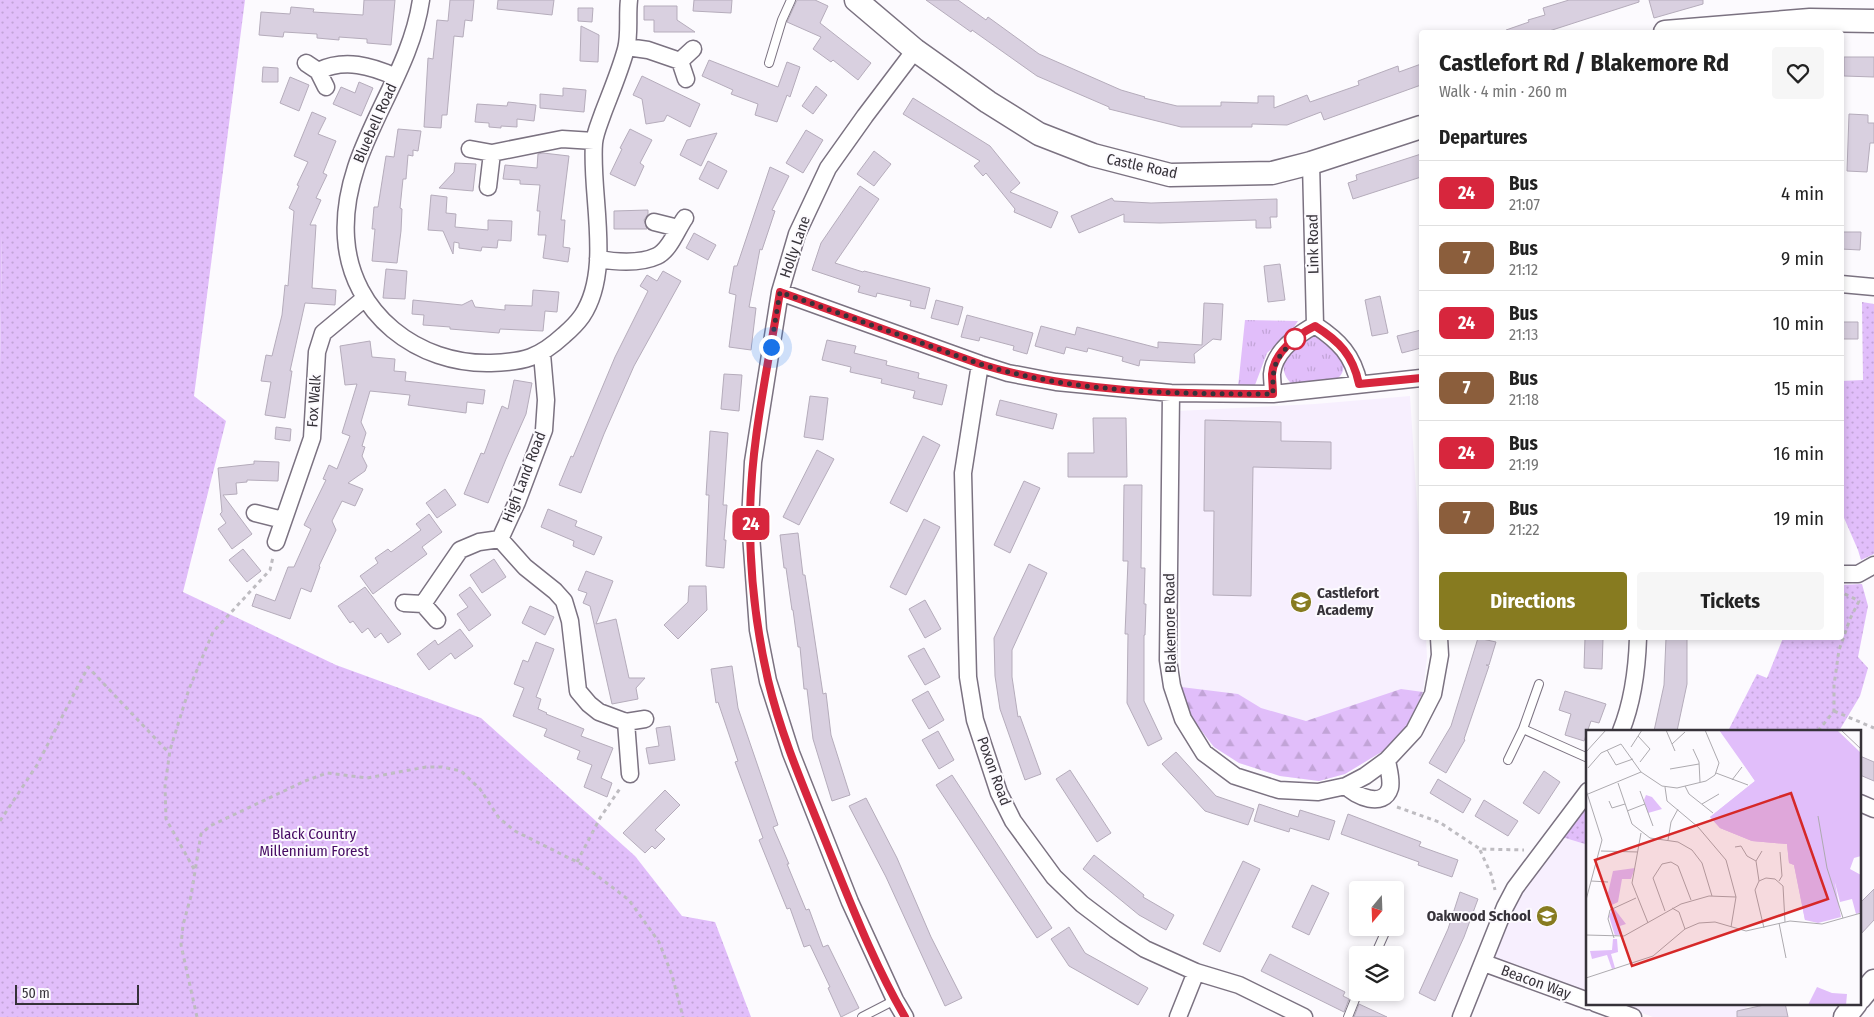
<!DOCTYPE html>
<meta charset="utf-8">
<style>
body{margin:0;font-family:"Fira Sans Condensed",sans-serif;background:#f6f6f6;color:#222;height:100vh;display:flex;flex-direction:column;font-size:19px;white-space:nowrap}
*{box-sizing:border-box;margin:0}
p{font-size:16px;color:#767676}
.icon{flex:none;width:28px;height:28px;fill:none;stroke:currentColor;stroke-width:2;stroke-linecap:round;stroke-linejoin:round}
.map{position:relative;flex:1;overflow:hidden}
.panel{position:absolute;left:1419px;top:30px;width:425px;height:610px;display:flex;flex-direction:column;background:#fff;border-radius:5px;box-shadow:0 2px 8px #0003}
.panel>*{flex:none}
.badge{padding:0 10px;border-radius:8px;font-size:18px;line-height:32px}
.needle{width:32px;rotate:199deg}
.fabs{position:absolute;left:1349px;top:881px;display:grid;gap:10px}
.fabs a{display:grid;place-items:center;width:55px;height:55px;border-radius:5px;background:#fff;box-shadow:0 2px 8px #0003;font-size:25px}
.scale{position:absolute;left:15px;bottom:12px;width:124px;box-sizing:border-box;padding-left:5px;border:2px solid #363239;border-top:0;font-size:14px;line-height:18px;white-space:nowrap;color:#363239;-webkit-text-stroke:4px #fcfafe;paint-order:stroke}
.you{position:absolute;width:25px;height:25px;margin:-12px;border:4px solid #fff;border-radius:50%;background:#1a73e8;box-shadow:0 0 0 8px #1a73e833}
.map>.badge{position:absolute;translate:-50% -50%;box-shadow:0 0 0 2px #fff}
h2{padding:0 20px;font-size:19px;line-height:45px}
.round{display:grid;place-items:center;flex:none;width:52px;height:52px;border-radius:5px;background:#f6f6f6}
.headline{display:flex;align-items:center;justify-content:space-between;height:85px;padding:0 20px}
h1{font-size:24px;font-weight:700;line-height:38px}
.action{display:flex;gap:10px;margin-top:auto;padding:10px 20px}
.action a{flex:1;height:58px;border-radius:5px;background:#877b20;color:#fff;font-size:20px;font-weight:700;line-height:58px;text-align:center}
.action a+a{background:#f6f6f6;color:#222}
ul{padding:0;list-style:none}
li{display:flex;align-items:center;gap:15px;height:65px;padding:0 20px;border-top:1px solid #e0e0e0}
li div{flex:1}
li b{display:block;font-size:19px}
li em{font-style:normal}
li .badge{min-width:55px;font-weight:700;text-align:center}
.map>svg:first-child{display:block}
.built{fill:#f7effe}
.grass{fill:url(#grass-tufts)}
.forest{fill:url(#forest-firs)}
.park{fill:url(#park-dots)}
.building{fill:#d9d0e0;stroke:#b5acbb}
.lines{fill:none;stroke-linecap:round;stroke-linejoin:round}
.lane-casing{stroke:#7b7281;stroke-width:10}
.street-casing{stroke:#7b7281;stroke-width:19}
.secondary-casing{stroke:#7b7281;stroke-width:25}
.path{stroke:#bebcc1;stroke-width:3;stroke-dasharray:4 4;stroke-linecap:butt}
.lane{stroke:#fff;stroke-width:8}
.street{stroke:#fff;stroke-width:16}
.secondary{stroke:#fff;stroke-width:22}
.line-casing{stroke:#fff;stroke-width:11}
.line{stroke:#d7263d;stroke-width:8}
.walk{stroke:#363239;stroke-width:5;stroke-dasharray:0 9}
.stop-dot{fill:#fff;stroke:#d7263d;stroke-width:2.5}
.labels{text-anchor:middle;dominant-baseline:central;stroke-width:4;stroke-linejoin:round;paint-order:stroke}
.street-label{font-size:15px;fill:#363239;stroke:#fcfafe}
.poi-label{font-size:15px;font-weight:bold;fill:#363239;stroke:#fcfafe;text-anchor:start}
.park-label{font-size:15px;fill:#460b63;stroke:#fcfafe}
.inset-road{fill:none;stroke:#adaaaf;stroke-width:1}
.view{fill:#d62828;fill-opacity:0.15;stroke:#d62828;stroke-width:2.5}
.inset-edge{fill:none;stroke:#363239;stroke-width:2.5}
</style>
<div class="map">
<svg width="1874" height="1017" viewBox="0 0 1874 1017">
<defs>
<pattern id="grass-tufts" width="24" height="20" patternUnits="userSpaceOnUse" patternTransform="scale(1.25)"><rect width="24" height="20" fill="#e1befa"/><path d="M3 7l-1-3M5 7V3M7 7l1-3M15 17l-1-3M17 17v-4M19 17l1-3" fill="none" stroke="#c2a4d7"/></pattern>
<pattern id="forest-firs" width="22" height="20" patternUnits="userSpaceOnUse" patternTransform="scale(1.25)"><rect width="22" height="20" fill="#e1befa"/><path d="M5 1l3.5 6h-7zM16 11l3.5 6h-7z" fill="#c2a4d7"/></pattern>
<pattern id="park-dots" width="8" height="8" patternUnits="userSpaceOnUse" patternTransform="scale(1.25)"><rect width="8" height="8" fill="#e1befa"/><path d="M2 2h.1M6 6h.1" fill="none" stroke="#c2a4d7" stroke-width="1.8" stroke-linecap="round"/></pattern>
</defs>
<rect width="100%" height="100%" fill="#fcfafe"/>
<path class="built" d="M1410 396 1421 566V638H1426L1427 657 1423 692 1407 726 1383 751 1345 774 1319 781 1280 776 1239 763 1214 747 1190 716 1181 687 1178 411 1315 404Z
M1562 837 1588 845V994L1491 961 1510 907Z
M1614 1003H1747L1745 1017H1653Z"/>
<path class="grass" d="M1245 320 1298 321 1292 330 1267 353 1255 385 1238 387Z
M1312 337C1314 337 1317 337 1320 337 1335 342 1355 369 1335 380 1328 383 1304 385 1295 387 1270 366 1291 349 1312 337Z"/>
<path class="forest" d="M0 234H2L0 369Z
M1181 687 1238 694 1261 708 1306 721 1401 689 1423 692 1407 726 1383 751 1345 774 1319 781 1280 776 1239 763 1214 747 1190 716Z"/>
<path class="park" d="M0 0H245L194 396 226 421 183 592 336 665 481 718 635 856 682 916 715 922 751 1017H0V369L2 234H0Z
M1862 302 1874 304V554L1861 560 1858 550 1841 511V381L1863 380Z
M1862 584 1868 606 1858 657 1868 668 1860 696 1839 731H1728L1757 674 1767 678 1783 638H1841V585Z
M1588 802V845L1562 837Z"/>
<path class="building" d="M364 0H395L391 45 367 43V39L339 37V40L317 38V34L284 32 283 37 259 35 261 12 290 14 291 7 314 9 313 12 363 15Z
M450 0H474L472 21 465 20 463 37 454 36 447 115H442L441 128 424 127 428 58 433 59 437 20 448 21Z
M498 0H554L552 15 497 9Z
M694 0H732L731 13 693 11Z
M797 0H815L828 6 820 23 871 63 858 80 833 60 831 62 813 49 821 37 787 22Z
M926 0H958L986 20 988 17 1039 54 1121 90 1145 97 1144 98 1177 106H1221V102L1258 103V96H1274V108L1307 95 1310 102 1359 85 1358 81 1398 66 1399 72 1421 64V85L1324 120 1321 112 1287 125 1252 124V127H1181L1109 109V107L1037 76 972 30 971 32Z
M1569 0H1639V2L1546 32H1506V30L1529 22 1528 20 1545 15 1543 8Z
M1649 0H1703V4L1654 18Z
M644 6H677V20L695 32H654V20H644Z
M578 8H593L592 22 578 21Z
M581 26 599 35 598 62 580 61Z
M1844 57H1874V77L1844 76Z
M709 60 778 87 787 62 800 67 790 97 787 95 777 122 755 115 758 104 731 94 733 90 702 76Z
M263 67 278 68V82H262Z
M642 76 700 104 690 127 667 115 664 121 646 124 642 99 633 95Z
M290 77 309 85 299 111 280 103Z
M359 82 373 88 361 116 333 104 341 87 355 93Z
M816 86 827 95 813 114 802 106Z
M563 88 586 90 584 112 540 108V94L563 96Z
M913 98 990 146 1020 183 1010 192 1058 212 1051 228 1014 212 1015 209 986 173 983 176 974 166 980 161 903 114Z
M508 102 536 105 534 121 517 119V127L501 126V128L489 127V123L475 122 477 104 507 106Z
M312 112 326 118 318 134 336 141 323 173 327 175 316 198 321 200 310 225H316L312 288 336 290 335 305 305 303 290 371H292L285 418 265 415 271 382 261 381 266 355 272 356 282 315 285 285 288 286 294 211 289 208 299 186 297 185 308 162 294 156Z
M1849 114 1868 115V123H1874V143H1870L1867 172 1847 171Z
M398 129 421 131 418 151 413 150V156L408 155 406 179H403L400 208 402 209 401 231 397 263 372 261 375 229H372L374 207H378L386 156 394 157Z
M630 129 652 140 640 163 644 166 635 186 610 174 622 149 620 148Z
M806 130 823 140 803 173 786 163Z
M717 133 701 166 680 155 687 140Z
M874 151 891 164 874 186 857 174Z
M543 153 569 156 561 220H565L563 247 570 248 568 262 543 258 546 235H538L540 211H537L540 185 520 184V180L503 179 505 165 537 168 538 154Z
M1421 154V177L1353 199 1348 183 1357 180 1356 175Z
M708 161 727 171 718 189 699 179Z
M455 163 476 164 473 191 439 188 454 172Z
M770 167 789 176 772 210 775 211 762 250 760 249 749 307 756 308 751 350 729 347 736 295 729 293 734 266H737Z
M860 186 879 199 835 263 863 272 864 271 930 288 925 309 910 306 911 301 877 293 876 297 858 292 860 286 812 270 821 243Z
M431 195 447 197 446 213 456 214 455 227 488 230V220L512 221 511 241 498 240 497 248 482 247 481 251 459 248V243L454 242 453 254 443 231 428 230Z
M1112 198 1114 201 1151 203 1277 199V217H1270L1271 228H1256V220L1160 223 1124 222V214L1079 233 1071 216Z
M648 210V214L644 220 647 229H614V211Z
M1841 232H1861L1860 250 1841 249Z
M694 233 716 245 708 260 686 248Z
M1280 264 1285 300 1268 302 1264 266Z
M386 269 407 271 405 299 383 298Z
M663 271 681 281 634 366 604 434 581 493 559 485 571 456 573 457 615 357 648 291 640 286 647 275 657 281Z
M533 290 559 292 557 312 545 311 543 331 500 329 499 333 450 329V327L423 325 424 315 412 314 413 300 462 305 472 300 475 307 505 310V305L532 306Z
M1380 296 1388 333 1372 336 1365 300Z
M936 300 963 307 958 325 931 318Z
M1204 303 1223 304 1221 340 1213 339 1194 354 1195 363 1140 360 1139 366 1122 361 1123 357 1088 348 1087 352 1066 347 1064 354 1035 346 1041 326 1075 335 1077 327 1158 348V342L1202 345Z
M967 315 1033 333 1027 354 1013 350 1014 346 980 337 979 341 961 337Z
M1841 322H1858V339H1841Z
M1421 330V348L1402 353 1397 336Z
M827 340 856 346 854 353 887 361 886 365 919 373 918 378 947 385 942 405 913 398 915 391 881 383 882 379 850 372 851 367 822 360Z
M370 341 372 357 395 359 394 371 406 372 405 381 485 390 483 404 467 402 466 413 408 405 410 395 370 391 361 422 366 433 362 446 365 447 362 456 367 466 365 471 348 483 363 489 355 506 342 501 332 521 336 530 319 566 320 567 311 592 301 588 290 619 252 606 256 594 275 601 288 567H294L311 529 304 525 326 480 323 479 329 465 337 469 350 436 342 433 357 384 345 385 340 346Z
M724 374 742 375 739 411 721 409Z
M514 380 532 383 526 414 506 459 488 503 464 494 481 453 484 454 502 406 508 409Z
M810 396 828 398 823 440 804 437Z
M1000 400 1057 414 1053 429 996 415Z
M1093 418H1126L1127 477H1068V453H1094Z
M1205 420 1281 422V441L1331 442V469L1253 467 1251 596 1213 595 1214 511H1204Z
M276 427 291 429 290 441 275 439Z
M710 431 728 433 723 505H727L724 540H726L724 568 706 566 709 495H706Z
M923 436 940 445 907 512 890 503Z
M817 450 834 459 799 525 783 517Z
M254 461 279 462 278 481 247 480V482L236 483 237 494 223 495 252 534 232 549 218 529 226 523 220 514 222 512 218 468 254 464Z
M1024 481 1040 488 1010 553 994 545Z
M1124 485H1142L1141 568H1145L1144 604H1146L1145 635H1144V701L1162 739 1148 746 1127 703 1128 634H1125L1128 561H1123Z
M445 489 456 505 437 518 426 503Z
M548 509 577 521 575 526 602 537 594 555 573 546 574 541 541 527Z
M429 514 442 532 422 547 427 554 373 594 360 576 378 563 375 558 388 549 391 552 421 530 416 524Z
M924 519 940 527 906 595 890 587Z
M798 533 803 575H805L823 694 826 693 831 735 850 795 832 801 813 739 807 689H804L800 647H798L793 610H792L786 568H784L780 535Z
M243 549 261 571 247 582 229 560Z
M494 559 506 577 482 593 470 575Z
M1029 564 1047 573 1012 650V677L1018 717 1020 716 1041 774 1025 780 1000 709 995 676 994 638Z
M586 571 613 581 596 624 616 619 629 678H645L636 688 638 699 612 704 590 606 583 603 587 593 578 590Z
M689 586H706L707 610 678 639 664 625 688 602Z
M365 587 401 634 388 643 381 633 375 638 368 628 362 633 353 621 350 623 338 606Z
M470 587 491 615 469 631 457 614 468 607 459 595Z
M925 600 941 629 925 638 909 609Z
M530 606 554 617 545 635 522 623Z
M460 629 473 646 455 659 451 653 429 670 417 654 435 640 438 645Z
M1478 638 1496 642 1489 665H1486L1489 666 1464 739 1465 740 1446 773 1429 763 1451 726Z
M1585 638 1603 639 1602 669 1584 668Z
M1666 638H1687V684L1677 731H1654L1664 685Z
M536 642 554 649 536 697 541 699 538 709 547 713 546 714 584 729 581 736 613 748 601 778 612 783 607 797 584 787 592 765 577 759 580 751 544 736 547 729 513 716 524 688 514 684 523 660 528 662Z
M924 648 940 677 925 685 908 656Z
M732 666 738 708 778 825 773 827 789 864H787L806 910 809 909 823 947 828 945 859 1008 841 1017 828 988 830 987 810 945 804 947 790 908 787 909 759 840 763 838 735 762 738 761 718 702 716 703 711 669Z
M928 691 944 720 929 729 912 700Z
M1565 691 1606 704 1599 723 1591 721 1584 741 1565 735 1571 714 1559 710Z
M670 726 675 760 649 764 646 748 659 746 656 728Z
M938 731 954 760 939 769 922 740Z
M1176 752 1216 796 1254 809 1248 825 1205 811 1162 764Z
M1860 756 1874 762V781L1860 775Z
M1070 770 1111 833 1097 842 1056 779Z
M1544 771 1560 782 1539 814 1523 803Z
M952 775 1052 928 1037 938 936 785Z
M1438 779 1471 799 1463 813 1430 793Z
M665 790 680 805 655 830 665 839 655 849 652 846 645 853 623 833Z
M866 798 897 858 931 937 962 998 945 1006 886 877 849 806Z
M1484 800 1518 821 1508 836 1475 816Z
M1259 804 1298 817 1300 810 1335 821 1329 840 1290 828 1289 832 1254 821Z
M1348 814 1421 842 1419 846 1458 860 1452 877 1418 865 1419 862 1341 834Z
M1094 855 1144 895 1143 897 1174 915 1166 930 1139 915 1083 869Z
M1243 861 1260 869 1220 952 1203 944Z
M1312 885 1329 893 1309 935 1292 927Z
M1874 889V920L1860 935V903Z
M1460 892 1478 899 1464 937 1435 1001 1419 993 1448 929Z
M1069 927 1085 953 1148 988 1138 1005 1069 966 1051 939Z
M1270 954 1345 992 1343 996 1349 999 1344 1012 1261 971Z
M1773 1003H1785L1788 1017H1737V1011Z
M1359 1004 1387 1017H1354Z"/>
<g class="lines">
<g class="lane-casing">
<path id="lane" d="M769 63 782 20 791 0
M1539 684 1523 729 1588 758
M1508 760 1523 729
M1375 955 1387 928
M862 1017 895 1000
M1348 1017 1358 992"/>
</g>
<g class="street-casing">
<path id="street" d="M421 0C409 84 340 150 346 238 351 314 418 365 491 363 524 362 539 358 564 335 571 329 577 323 582 316 613 270 590 195 594 143 595 133 600 122 603 113 611 92 620 71 626 49 630 34 627 16 629 0
M627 47 648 50 680 61
M306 63 318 71 326 87
M318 71C345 58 371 66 396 77
M686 79 680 61 693 49
M470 149 492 153 562 139 594 141
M1311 163 1315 325
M488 187 492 153
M654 222 678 228
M598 259C616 262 640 264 657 256 670 250 677 229 685 218
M1841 284 1874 287
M780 292 980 364 1008 373 1056 382 1171 393 1273 394 1421 378
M1315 325C1339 341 1353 355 1359 384
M980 364 963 473 967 638 968 677 975 720 999 793 1013 821 1054 877 1082 904 1115 929 1145 949 1196 972 1239 985 1304 1017
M1171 393 1168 660 1172 686 1183 719 1204 753 1235 776 1279 790 1318 792 1346 786 1365 776 1387 760 1414 731 1433 694 1440 655 1439 638
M1273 394C1273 387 1272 380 1272 374 1274 352 1297 335 1315 325
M255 513 283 520
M500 539 525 567 555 591 564 601 570 621 578 691 589 704 599 712 626 722 645 719
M276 542 312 438 317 352 323 333 365 298
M1841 574H1858L1874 565
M404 603 423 604 437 620
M423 604 460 550 479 542 500 539 517 502 544 430 546 400 542 354
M626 722 630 774
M1621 731C1633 701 1637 670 1638 638
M1346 786C1355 796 1384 809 1390 788 1392 779 1388 768 1387 760
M1860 803 1874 809
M1484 963 1588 1001
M1595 1003 1633 1017
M905 1017 895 1000 850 902 791 753 768 681 758 630 750 521 753 462 780 292 797 234 828 168 865 116 915 50
M1178 1017 1196 972
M1461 1017 1505 907 1515 888 1588 791"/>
</g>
<g class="secondary-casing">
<path id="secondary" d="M856 0 915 50 988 102 1039 134 1093 155 1170 175 1272 173 1311 163 1421 127
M1665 32 1810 20 1874 21
M1860 998 1874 981
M1845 1017 1856 1003"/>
</g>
<path class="path" d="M1834 711 1874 728
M1818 731 1834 711V685L1839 650 1850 619 1859 601 1841 592
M1397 807 1439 822 1480 849 1524 850
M0 821 37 765 88 667 170 754
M1480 850 1491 874 1495 890
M577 862 600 818 621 787
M194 869 166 819 165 786 170 750 189 689 213 632 270 570 273 557
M197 1017 181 945 183 925 191 896 201 834 210 826 305 781 327 773 367 778 426 767H442L461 771 480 789 499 818 515 831 583 865 629 900 659 942 672 975 683 1017"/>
<use href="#lane" class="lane"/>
<use href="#street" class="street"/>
<use href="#secondary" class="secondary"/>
</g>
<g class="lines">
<g class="line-casing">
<path id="line" d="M905 1017C875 966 853 909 831 855 808 797 782 740 768 680 756 628 750 574 750 521 750 445 768 367 780 292L980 364C1074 393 1175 394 1273 394 1273 387 1272 380 1272 374 1274 352 1297 335 1315 326 1339 341 1353 355 1359 384L1421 378"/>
</g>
<use href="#line" class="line"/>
<path class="walk" d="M771 347 780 292 980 364C1074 393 1175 394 1273 394 1272 359 1277 359 1299 334L1295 339"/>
</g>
<defs>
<g id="school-disc" transform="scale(1.125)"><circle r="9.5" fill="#877b20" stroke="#fcfafe"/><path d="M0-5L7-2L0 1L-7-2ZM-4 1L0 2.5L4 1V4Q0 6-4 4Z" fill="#fff"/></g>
</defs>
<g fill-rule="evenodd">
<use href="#school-disc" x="1301" y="602"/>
<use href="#school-disc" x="1547" y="916"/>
</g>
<circle class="stop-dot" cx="1295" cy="339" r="10"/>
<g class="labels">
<g class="street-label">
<text transform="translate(375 123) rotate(-66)">Bluebell Road</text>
<text transform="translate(1142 166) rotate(12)">Castle Road</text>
<text transform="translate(1313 244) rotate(-91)">Link Road</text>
<text transform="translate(795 247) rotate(-71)">Holly Lane</text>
<text transform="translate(314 401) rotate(-86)">Fox Walk</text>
<text transform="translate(524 477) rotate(-69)">High Land Road</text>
<text transform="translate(1170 623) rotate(-91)">Blakemore Road</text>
<text transform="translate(994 771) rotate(70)">Poxon Road</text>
<text transform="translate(1536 982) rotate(20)">Beacon Way</text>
</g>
<g class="poi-label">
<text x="1317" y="593">Castlefort<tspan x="1317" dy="17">Academy</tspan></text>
<text x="1531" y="916" text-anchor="end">Oakwood School</text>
</g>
<g class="park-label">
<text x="314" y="834">Black Country<tspan x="314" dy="17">Millennium Forest</tspan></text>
</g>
</g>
<g transform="translate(1586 730)">
<rect width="275" height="275" fill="#fcfafe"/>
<path d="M60 65 66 67 76 79 62 83 58 70ZM27 209H31L32 222 25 224 29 238 26 239 21 225 6 229 4 221 26 220Z" fill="#e1befa"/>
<path d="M133 0H178L275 26V126L268 128 264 139 275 145V182L270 184 266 169 254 172 249 153 233 145 228 128 230 75 219 190 208 135 203 133 201 114 166 111 134 98 124 87 169 51 140 7ZM231 257 246 263 261 264 260 275H222Z" fill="#e1befa"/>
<path d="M133 0H251L275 23V78L237 98 238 123 228 128 233 144 242 142 249 153 255 187 232 193 219 190 208 135 203 133 201 114 166 111 134 98 124 87 169 51ZM49 138 45 149H36L32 172 26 175 22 163 27 141ZM27 177 40 194 34 196 36 204 29 206 23 186Z" fill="#e1befa"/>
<path class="inset-road" d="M80 0 89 21M255 0 275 19M52 6 64 19 54 32M86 14 99 2M45 17 56 0M107 19 113 32 114 52M21 20 30 35 47 29M0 22 20 0M2 38 15 23 35 14 55 42 76 56 91 58 120 51 129 45 133 33 119 0M84 39 113 34M130 43 162 55M146 50 156 37M32 53 46 94 64 108 92 112 106 120 116 133 126 166M99 56 103 64 127 83M79 57 81 71 112 97 140 130 150 167 145 197M0 60 16 110 0 170M54 61 67 96M2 64 55 42M23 71 26 78 39 74M116 74 133 64M41 81 59 74M232 86 241 138 257 188M55 103 46 153 62 193M82 110 85 92 92 79M149 117 155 116 161 126 170 131M15 121 52 122M5 151 22 152M173 151 170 131 176 121M193 151 196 146 194 122M86 178 93 182 99 199M79 181 67 148 76 134 85 132 92 136 105 170M193 193 200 228M178 198 169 160 173 151 180 148 189 149 197 156 199 192M0 205 38 206 95 174 123 166 150 167M28 208 22 189 24 180 50 168M0 248 67 226 99 199 113 193 129 192 160 201 204 191 236 194 275 183"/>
<path class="view" d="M205 63 242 169 46 236 9 130Z"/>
<rect width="275" height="275" class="inset-edge"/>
</g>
</svg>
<div class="fabs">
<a><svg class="needle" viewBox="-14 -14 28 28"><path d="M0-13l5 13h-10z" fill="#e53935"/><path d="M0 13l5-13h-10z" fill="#767676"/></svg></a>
<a><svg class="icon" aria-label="layers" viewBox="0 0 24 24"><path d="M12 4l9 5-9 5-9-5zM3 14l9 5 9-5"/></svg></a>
</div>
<div class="scale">50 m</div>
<div class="you" style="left:771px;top:347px"></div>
<b class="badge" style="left:751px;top:524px;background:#d7263d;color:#fff">24</b>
<section class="panel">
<div class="headline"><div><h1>Castlefort Rd / Blakemore Rd</h1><p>Walk · 4 min · 260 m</p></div><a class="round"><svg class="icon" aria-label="heart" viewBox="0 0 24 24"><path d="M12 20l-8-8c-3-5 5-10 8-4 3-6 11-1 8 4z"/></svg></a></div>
<h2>Departures</h2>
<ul>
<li><span class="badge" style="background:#d7263d;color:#fff">24</span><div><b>Bus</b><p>21:07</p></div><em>4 min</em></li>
<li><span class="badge" style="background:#8b5e3c;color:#fff">7</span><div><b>Bus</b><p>21:12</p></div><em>9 min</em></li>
<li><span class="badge" style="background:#d7263d;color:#fff">24</span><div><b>Bus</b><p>21:13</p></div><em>10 min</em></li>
<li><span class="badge" style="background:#8b5e3c;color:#fff">7</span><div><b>Bus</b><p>21:18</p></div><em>15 min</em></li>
<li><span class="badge" style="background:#d7263d;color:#fff">24</span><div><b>Bus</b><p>21:19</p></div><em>16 min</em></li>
<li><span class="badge" style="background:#8b5e3c;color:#fff">7</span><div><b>Bus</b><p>21:22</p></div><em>19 min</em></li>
</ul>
<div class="action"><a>Directions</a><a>Tickets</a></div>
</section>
</div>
